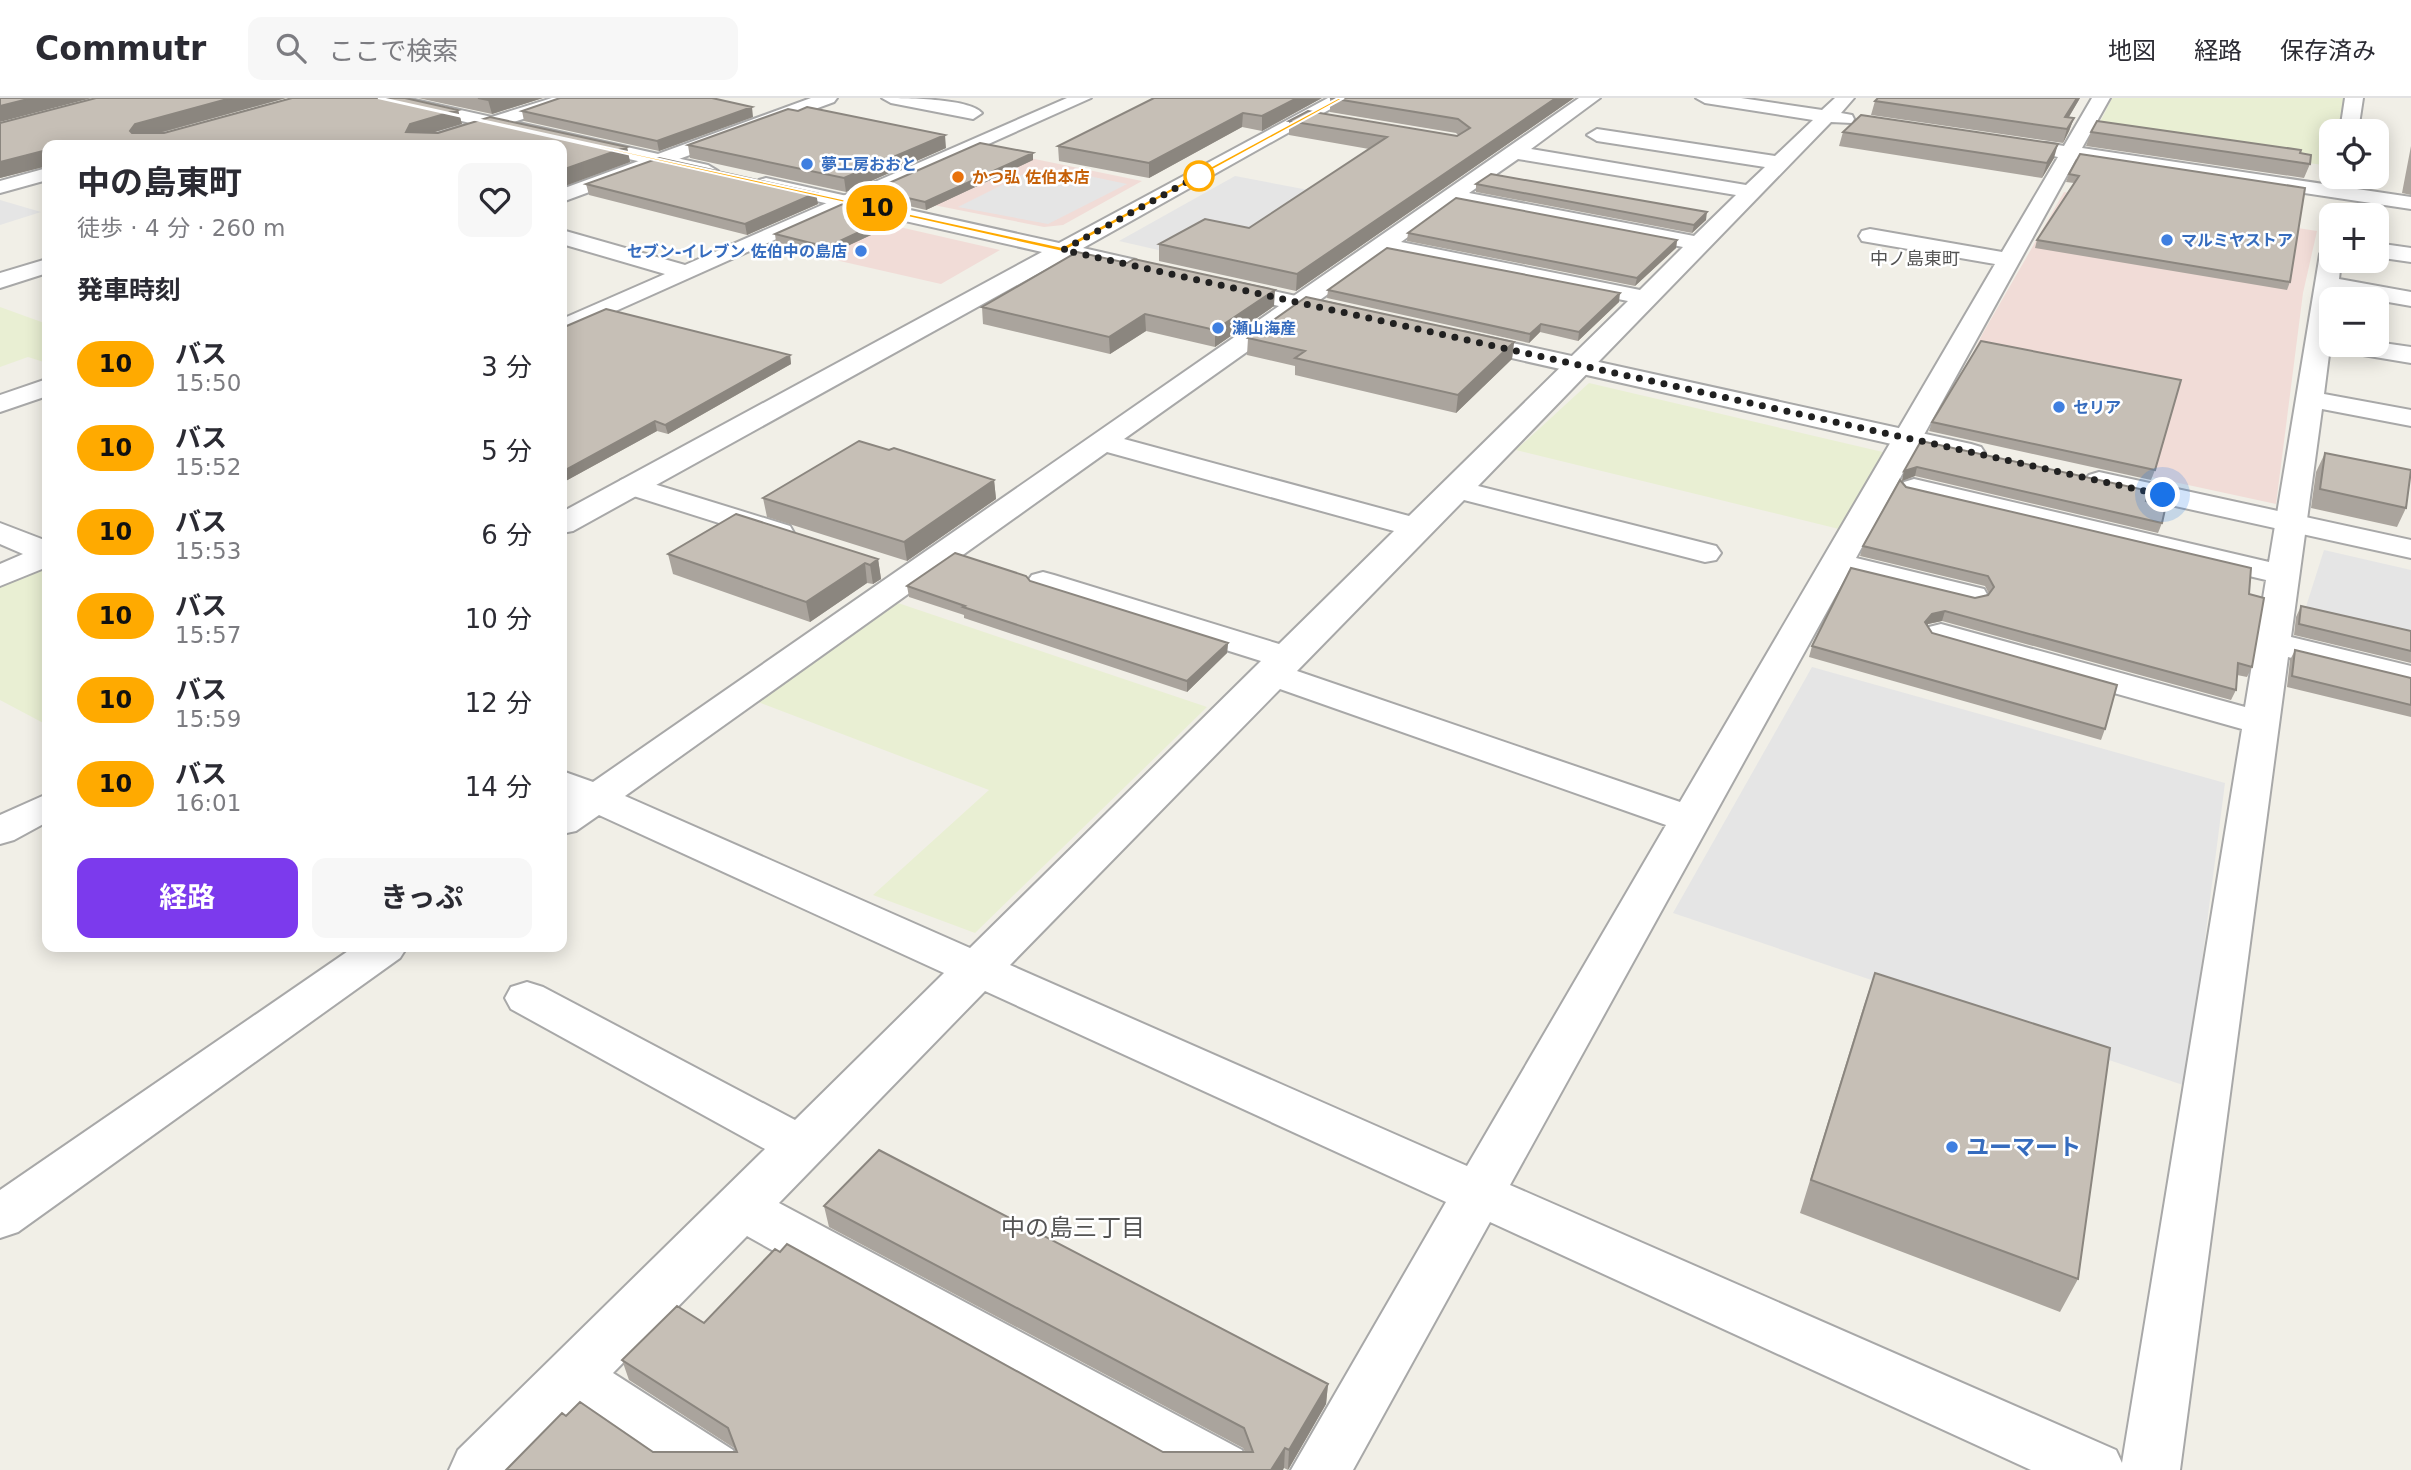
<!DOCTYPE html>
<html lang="ja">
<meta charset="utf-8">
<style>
body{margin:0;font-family:"DejaVu Sans","Noto Sans JP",sans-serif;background:#f7f7f7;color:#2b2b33;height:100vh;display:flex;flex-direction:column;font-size:26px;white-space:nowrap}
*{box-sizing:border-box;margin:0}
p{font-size:23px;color:#7c7c81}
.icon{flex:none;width:38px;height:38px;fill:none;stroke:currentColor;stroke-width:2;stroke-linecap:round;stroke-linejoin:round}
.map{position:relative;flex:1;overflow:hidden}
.drawer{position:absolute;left:42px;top:42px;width:525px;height:812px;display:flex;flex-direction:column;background:#fff;border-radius:14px;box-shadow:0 4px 18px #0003}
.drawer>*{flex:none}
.badge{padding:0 14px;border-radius:23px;font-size:24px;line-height:46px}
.fabs{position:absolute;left:2319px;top:21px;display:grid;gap:14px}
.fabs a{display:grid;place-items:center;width:70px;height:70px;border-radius:14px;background:#fff;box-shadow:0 4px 18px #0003;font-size:35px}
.you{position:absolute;width:35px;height:35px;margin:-18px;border:5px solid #fff;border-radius:50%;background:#1a73e8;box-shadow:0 0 0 10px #1a73e833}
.map>.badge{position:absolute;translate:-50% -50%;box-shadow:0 0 0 4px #fff}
h2{padding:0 35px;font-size:26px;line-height:63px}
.round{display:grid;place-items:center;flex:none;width:74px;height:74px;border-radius:14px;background:#f7f7f7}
.head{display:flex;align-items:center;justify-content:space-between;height:119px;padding:0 35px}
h1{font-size:33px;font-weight:700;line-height:52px}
.primary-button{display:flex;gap:14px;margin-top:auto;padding:14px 35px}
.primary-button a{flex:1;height:80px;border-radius:14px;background:#7c3aed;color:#fff;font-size:28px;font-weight:700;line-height:80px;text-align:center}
.primary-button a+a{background:#f7f7f7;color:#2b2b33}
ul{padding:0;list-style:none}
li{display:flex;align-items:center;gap:21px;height:84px;padding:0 35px}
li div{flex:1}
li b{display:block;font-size:26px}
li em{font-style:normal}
li .badge{min-width:77px;font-weight:700;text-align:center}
header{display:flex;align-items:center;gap:42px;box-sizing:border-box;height:98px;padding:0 35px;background:#fff;border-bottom:2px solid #e1e1e2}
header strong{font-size:33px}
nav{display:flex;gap:38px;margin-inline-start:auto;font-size:24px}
.search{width:490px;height:63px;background:#f7f7f7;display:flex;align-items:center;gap:18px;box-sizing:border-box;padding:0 24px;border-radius:14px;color:#7c7c81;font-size:26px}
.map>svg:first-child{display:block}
.commercial{fill:#f1dcd7}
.farmland{fill:#e9efd3}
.parking{fill:#e5e5e5}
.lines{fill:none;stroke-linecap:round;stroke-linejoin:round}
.minor-casing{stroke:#a8a8a8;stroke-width:4}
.tertiary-casing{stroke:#a8a8a8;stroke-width:4}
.minor{fill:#fff;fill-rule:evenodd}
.tertiary{fill:#fff;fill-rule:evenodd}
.wall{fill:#aaa49d}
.shaded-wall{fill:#8b867f}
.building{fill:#c6bfb6;stroke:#8b867f;stroke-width:2}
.line{fill:#fa0;stroke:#fff;stroke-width:2}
.walk{stroke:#212121;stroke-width:7;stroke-dasharray:0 12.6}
.shop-dot{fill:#3f7fe0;stroke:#fff;stroke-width:2.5}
.stop-dot{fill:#fff;stroke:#fa0;stroke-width:3.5}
.food-dot{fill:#e8710a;stroke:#fff;stroke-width:2.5}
.labels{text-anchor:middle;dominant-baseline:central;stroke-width:5;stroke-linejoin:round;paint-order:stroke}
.far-shop-label{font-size:16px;font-weight:bold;fill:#366cbe;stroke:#fff;text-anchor:start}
.far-food-label{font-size:16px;font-weight:bold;fill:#c56008;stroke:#fff;text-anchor:start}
.far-neighbourhood-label{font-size:18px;fill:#545454;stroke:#fff}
.near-shop-label{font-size:23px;font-weight:bold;fill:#366cbe;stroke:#fff;text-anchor:start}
.near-neighbourhood-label{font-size:24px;fill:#545454;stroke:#fff}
</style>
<header>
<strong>Commutr</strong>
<div class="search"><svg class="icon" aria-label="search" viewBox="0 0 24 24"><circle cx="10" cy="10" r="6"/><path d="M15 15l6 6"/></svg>ここで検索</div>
<nav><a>地図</a><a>経路</a><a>保存済み</a></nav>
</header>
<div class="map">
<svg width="2411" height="1372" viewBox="0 0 2411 1372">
<rect width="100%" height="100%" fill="#f1efe7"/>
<path class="commercial" d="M1020 58 1142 83 1063 127 1044 129 878 96Z
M2064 94 2317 133 2303 195 2276 406 1934 332 1983 235Z
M834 114 1000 152 941 186 765 146Z"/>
<path class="farmland" d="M2112 0H2346L2341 33H2331V68L2094 36Z
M0 209 47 226V265L28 259 0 269Z
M1589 285 1887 355 1839 431 1516 352Z
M37 467 47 472V627L0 602V484Z
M895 504 1207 609 975 835 873 797 989 692 753 602Z"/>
<path class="parking" d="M1065 73 1127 86 1048 126 958 109 1028 74 1053 78Z
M1235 78 1319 94 1244 142 1167 154 1119 143Z
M0 102 41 114 0 127Z
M2324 452 2411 472V540L2304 515Z
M1812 569 2225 685 2186 988 1673 815Z"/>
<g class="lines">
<g class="minor-casing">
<path id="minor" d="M552 0H580L577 4 441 47H412L415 43Z
M811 0H837L834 4 562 104V91Z
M882 0C903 0 969 0 982 15L973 21 891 5Z
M1067 0H1091L562 237V221L665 176 562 146V132L685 167Z
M1579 0H1600L1531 51 1746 87 1765 69 1597 43 1587 37 1597 31 1775 58 1813 22 1705 5 1696 0H1741L1822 12 1835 0H1854L1841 15 1852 17 1854 21 1852 25 1831 24 1478 388 1716 448 1721 455 1716 462 1705 464 1464 402 1297 573 1680 704 1995 166 1862 143 1859 138 1862 133 1870 131 2002 154 2058 59 2039 55 2036 51 2046 45 2064 48 2092 0H2110L2082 50 2411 99V111L2076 61 1856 460 1984 491 1988 498 1984 505 1972 508 1847 477 1510 1087 2116 1352 2122 1365 2242 631 1929 543 1924 536 1929 529 1941 526 2245 609 2266 482 1904 396 1899 390 1904 384 1914 381 2269 464 2320 156 2331 149V163H2341L2339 181 2411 194V208L2337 195 2336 201H2331V241L2324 296 2411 312V328L2322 311 2291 539 2411 568V590L2288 559 2180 1372H2031L1490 1124 1353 1372H1291L1446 1104 985 893 779 1105 1242 1352 1251 1372H1165L747 1138 613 1275 733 1352 742 1372H662L576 1313 519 1372H449L458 1352 765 1051 511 911 505 900 511 889 527 884 543 889 795 1022 944 875 599 717 576 733 562 736V706L567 702 562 699V673L593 684ZM1518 61 1736 97 1694 138 1469 95ZM1455 105 1683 149 1640 192 1401 144ZM1386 155 1628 203 1409 418 1124 341ZM1107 354 1394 433 1279 546 1054 477 1043 474 1032 477 1027 484 1032 491 1261 563 970 850 625 698ZM1280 591 1666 727 1467 1068 1010 867Z
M2345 0H2363L2358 33H2340Z
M47 70V82L0 95V83Z
M2376 145 2411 150V164L2376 159Z
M47 161V175L0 190V175Z
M2376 244 2411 249V265L2351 255 2342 252 2338 247H2376Z
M47 281V298L0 314V297Z
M631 379 790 428 794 435 790 442 779 444 621 394 616 388 621 382Z
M0 425 47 443V469L0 488V466L23 456 0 446Z
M354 849H407L400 860 18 1134 0 1140V1092Z"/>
</g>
<g class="tertiary-casing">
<path id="tertiary" d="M373 0H406L708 67 718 73 708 79 382 5Z
M1328 0H1350L1083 150 1136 162 1139 167 1136 172 1128 174 1066 160 573 433 562 435V414L1042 154 759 90 756 86 759 82 766 80 1059 145Z
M1224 182 1355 211 1358 216 1355 221 1346 223 1216 194 1212 189 1216 184Z
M1463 234 1971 346 1981 349 1985 355 1981 361 1971 364 1454 247 1450 242 1454 237Z
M2099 374 2411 442V460L2089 389 2084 383 2089 377Z
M47 696V724L14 742 0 746V717Z"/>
</g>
<use href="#minor" class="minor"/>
<use href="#tertiary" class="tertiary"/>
</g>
<path class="wall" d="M96 0H286L160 35H164L292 0H406L458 12 462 26 432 35H438L490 19 627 49 630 64 562 89V47H47V68L0 80V25Z
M418 0H543L492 16Z
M1322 0 1262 33 1242 29 1149 80 1059 63 1058 48Z
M1330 0H1574L1296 193 1159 163V146L1249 130 1369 51 1289 37V23L1457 38 1458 37 1456 35 1330 14Z
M1878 0H2080L2069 19 2074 20 2069 33 2063 45 1871 17 1875 3Z
M522 13 753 19 659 53 524 23Z
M1843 34 2054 60 2042 80 1839 48Z
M2091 34 2300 55 2310 66 2304 80 2086 48Z
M688 47 946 50 846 94 690 60Z
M2411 48V97L2402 95Z
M2080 56 2290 184 2287 192 2035 150 2037 142 2074 85 2066 84 2069 76Z
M1033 62 926 112 874 100 873 92Z
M586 86 818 106 747 137 589 97Z
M1476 86 1706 122 1692 135 1476 94Z
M898 116 899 124 828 157 776 144 775 136Z
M1408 135 1677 142 1676 150 1635 188 1407 143Z
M1328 192 1619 204 1578 243 1540 234 1529 245 1327 200Z
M1274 208 1215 249 1146 233 1110 256 983 226 982 209Z
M562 230 790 257 791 266 668 336 657 333 562 385Z
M1248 240 1514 244 1512 261 1456 315 1295 277V268L1247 257Z
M1932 324 2155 372 2151 382 1929 333Z
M1921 343 2146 403 2162 425 2158 435 1915 378 1902 383 1904 373Z
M889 352 994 382 996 401 907 463 767 419 763 400Z
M2325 355 2406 410 2397 429 2311 410 2316 374Z
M1906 389 2249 496 2252 569 2247 579 2237 577 2236 592 2231 602 1942 523 1928 526 1927 528 1932 535 2105 631 2101 642 1809 559 1812 548 1989 496 1985 488 1860 458 1863 448Z
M668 456 878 461 881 481 873 486 867 485 810 524 673 476Z
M1030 483 1228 545 1227 555 1187 594 964 520V517L909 499 907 488Z
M2301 508 2411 533V565L2294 537 2296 519Z
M2295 552 2411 580V619L2287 589 2290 562Z
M1875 875 2078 1181 2060 1214 1800 1115 1864 907Z
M824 1108 1328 1286 1326 1306 1288 1372 1284 1370 506 1372 566 1318 653 1354H736L734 1350 629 1282 622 1262 704 1225 1163 1354H1245L1243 1350 829 1129Z"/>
<path class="shaded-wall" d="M32 0H92L0 24V8Z
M231 0H286L140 40 130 33 135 26Z
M496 0H543L492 16 488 2Z
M1297 0H1322L1262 33V18Z
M1556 0H1574L1296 193 1297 176Z
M2077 0H2080L2061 32 2065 19Z
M752 9 753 19 659 53 657 43Z
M458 12 462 26 414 40 406 34 410 26Z
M1243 15 1242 29 1149 80V65Z
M2074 20 2069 33 2063 45 2067 31Z
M945 37 946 50 846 94 844 80Z
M81 43 82 47H65Z
M2058 46 2054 60 2042 80 2047 65Z
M627 49 630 64 562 89V72Z
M47 52V68L0 80V64Z
M1033 55V62L926 112 925 104Z
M816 95 818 106 747 137 745 126Z
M1707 114 1706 122 1692 135 1694 127Z
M898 116 899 124 828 157 827 149Z
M1677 142 1676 150 1635 188 1637 180Z
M1275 192 1274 208 1215 249V232Z
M1620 195 1619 204 1578 243 1579 234Z
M1145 216 1146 233 1110 256 1109 239Z
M1541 226 1540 234 1529 245 1530 236Z
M1514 244 1512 261 1456 315 1458 297Z
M790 257 791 266 668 336 665 327Z
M655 323 657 333 562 385V374Z
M1917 369 1915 378 1902 383 1904 373Z
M994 382 996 401 907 463 904 444Z
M878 461 881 481 873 486 870 467Z
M865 465 867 485 810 524 806 504Z
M1945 513 1942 523 1928 526 1922 534 1925 524 1932 516Z
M1228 545 1227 555 1187 594V583Z
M1328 1286 1326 1306 1288 1372 1289 1352Z
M1285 1350 1284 1370 1283 1372H1271Z"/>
<path class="building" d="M0 0H32L0 8Z
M96 0H231L135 26 130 33 132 35H164L292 0H405L458 12 410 26 406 34 438 35 490 19 627 49 562 72V47H96L81 43 65 47H47V52L0 64V25Z
M478 0H496L488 2Z
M560 0H712L752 9 657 43 522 13Z
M1154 0H1297L1262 18 1243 15 1149 65 1058 48Z
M1330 0H1556L1297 176 1159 146 1205 121 1249 130 1387 39 1289 23 1308 13 1457 38 1470 30 1458 21Z
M1878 0H2077L2065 19 2074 20 2067 31 1875 3Z
M807 9 945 37 844 80 688 47 788 11 798 13Z
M1861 17 2058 46 2047 65 1843 34Z
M2097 23 2301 52 2300 55 2311 57 2310 66 2091 34Z
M980 45 1033 55 925 104 873 92Z
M2080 56 2305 90 2290 184 2037 142 2079 78 2069 76Z
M659 60 816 95 745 126 586 86Z
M1491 76 1707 114 1694 127 1476 86Z
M1456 100 1677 142 1637 180 1408 135Z
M845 105 898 116 827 149 775 136Z
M1387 150 1620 195 1579 234 1541 226 1530 236 1328 192Z
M1077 154 1127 165 1134 161 1275 192 1215 232 1145 216 1109 239 982 209Z
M1306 199 1514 244 1458 297 1295 260 1305 253 1248 240Z
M606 211 790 257 665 327 655 323 562 374V230Z
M1981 243 2181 282 2155 372 1932 324Z
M859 343 889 352 894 350 994 382 904 444 763 400Z
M1921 343 2149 393 2146 403 2166 407 2162 425 1917 369 1904 373Z
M2325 355 2411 372 2406 410 2320 391Z
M1900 382 1906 389 2251 470 2249 496 2264 500 2252 569 2238 565 2236 592 1945 513 1932 516 1925 524 1932 535 2117 587 2105 631 1812 548 1851 470 1975 500 1988 497 1994 489 1988 478 1863 448Z
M736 416 878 461 870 467 865 465 806 504 668 456Z
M955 455 1026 478 1030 483 1228 545 1187 583 963 509 965 508 907 488Z
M2301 508 2411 533V553L2299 526Z
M2295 552 2411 580V607L2292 578Z
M1875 875 2110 950 2078 1181 1811 1082Z
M879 1052 1328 1286 1289 1352 1285 1350 1271 1372H506L562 1315 566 1318 580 1304 653 1354H737L728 1330 622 1262 677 1208 704 1225 775 1151 780 1154 787 1146 1163 1354H1253L1244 1330 824 1108Z"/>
<path class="line" d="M378 0H381L1062 149 1338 0H1344L1063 154Z"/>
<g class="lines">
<path class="walk" d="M1199 78 1209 72 1063 152 2163 397"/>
</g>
<g class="shop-dot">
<circle cx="807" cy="66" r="7"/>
<circle cx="2167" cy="142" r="7"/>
<circle cx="861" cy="153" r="7"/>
<circle cx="1218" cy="230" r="7"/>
<circle cx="2059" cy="309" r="7"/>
<circle cx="1952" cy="1049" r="7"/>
</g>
<circle class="stop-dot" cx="1199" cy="78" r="14"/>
<circle class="food-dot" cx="958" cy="79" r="7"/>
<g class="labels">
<g class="far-shop-label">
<text x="821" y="66">夢工房おおと</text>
<text x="2181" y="142">マルミヤストア</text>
<text x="847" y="153" text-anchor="end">セブン-イレブン 佐伯中の島店</text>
<text x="1232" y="230">瀬山海産</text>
<text x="2073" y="309">セリア</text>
</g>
<g class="far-food-label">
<text x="972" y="79">かつ弘 佐伯本店</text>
</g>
<g class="far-neighbourhood-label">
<text x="1915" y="160">中ノ島東町</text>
</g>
<g class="near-shop-label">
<text x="1966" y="1049">ユーマート</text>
</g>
<g class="near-neighbourhood-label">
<text x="1073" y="1130">中の島三丁目</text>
</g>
</g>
</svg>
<div class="fabs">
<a><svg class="icon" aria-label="locate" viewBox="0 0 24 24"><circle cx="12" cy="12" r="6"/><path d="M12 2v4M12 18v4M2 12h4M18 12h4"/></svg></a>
<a>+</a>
<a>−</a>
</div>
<div class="you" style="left:2163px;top:397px"></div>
<b class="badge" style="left:877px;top:110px;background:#fa0;color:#111">10</b>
<section class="drawer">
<div class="head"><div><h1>中の島東町</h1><p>徒歩 · 4 分 · 260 m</p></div><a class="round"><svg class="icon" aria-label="heart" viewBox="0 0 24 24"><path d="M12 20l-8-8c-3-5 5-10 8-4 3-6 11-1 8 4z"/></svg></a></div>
<h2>発車時刻</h2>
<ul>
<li><span class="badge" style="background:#fa0;color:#111">10</span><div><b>バス</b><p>15:50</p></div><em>3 分</em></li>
<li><span class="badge" style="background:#fa0;color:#111">10</span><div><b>バス</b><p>15:52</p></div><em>5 分</em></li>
<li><span class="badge" style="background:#fa0;color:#111">10</span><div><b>バス</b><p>15:53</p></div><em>6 分</em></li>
<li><span class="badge" style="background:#fa0;color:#111">10</span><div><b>バス</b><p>15:57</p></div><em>10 分</em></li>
<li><span class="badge" style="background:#fa0;color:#111">10</span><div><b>バス</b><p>15:59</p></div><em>12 分</em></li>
<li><span class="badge" style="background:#fa0;color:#111">10</span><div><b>バス</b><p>16:01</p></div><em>14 分</em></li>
</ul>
<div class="primary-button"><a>経路</a><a>きっぷ</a></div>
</section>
</div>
